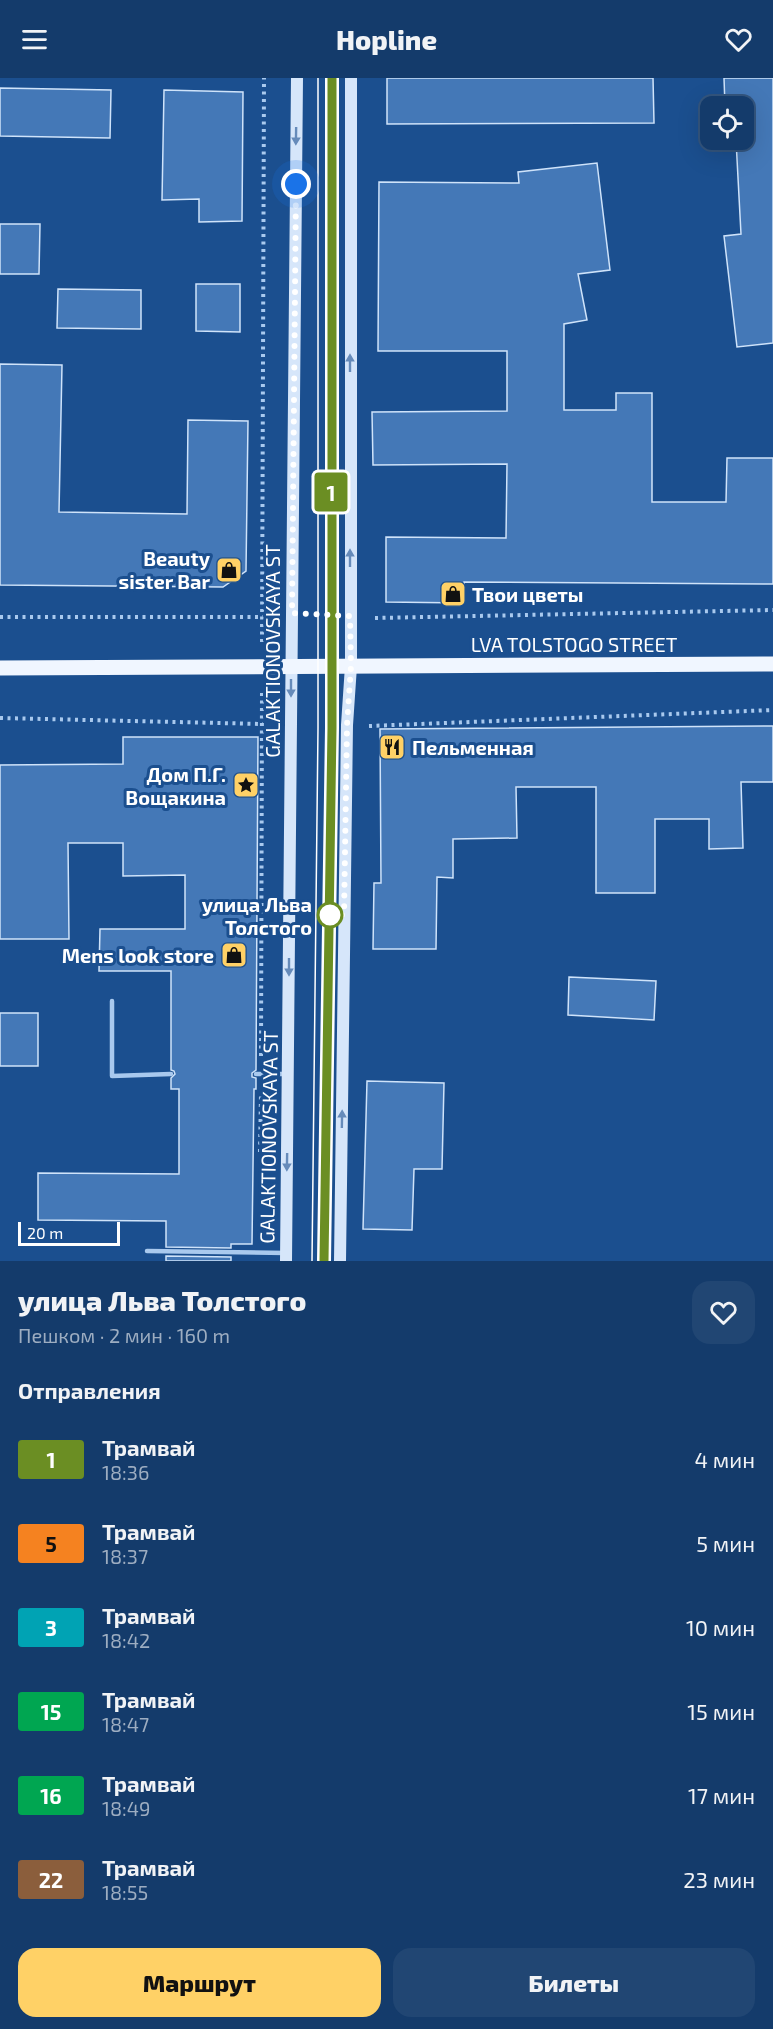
<!DOCTYPE html>
<html lang="ru">
<meta charset="utf-8">
<style>
body{margin:0;font-family:"Exo 2",sans-serif;background:#214673;color:#f1f3f6;height:100vh;display:flex;flex-direction:column;font-size:22px;white-space:nowrap}
*{box-sizing:border-box;margin:0}
p{font-size:20px;color:#9dadc1}
.icon{flex:none;width:33px;height:33px;fill:none;stroke:currentColor;stroke-width:2;stroke-linecap:round;stroke-linejoin:round}
.map{position:relative;height:1183px;overflow:hidden}
.drawer{display:flex;flex-direction:column;background:#143b6b;flex:1}
.drawer>*{flex:none}
.badge{padding:0 12px;border-radius:4px;font-size:21px;line-height:39px}
.controls{position:absolute;left:700px;top:18px;display:grid;gap:12px}
.controls a{display:grid;place-items:center;width:54px;height:54px;border-radius:12px;background:#143b6b;box-shadow:0 6px 24px #0002,0 0 0 2px #33557e;font-size:30px}
.scale{position:absolute;left:18px;bottom:15px;width:102px;box-sizing:border-box;padding-left:6px;border:3px solid #fff;border-top:0;font-size:16px;line-height:21px;white-space:nowrap;color:#fff;-webkit-text-stroke:4px #1b4f8f;paint-order:stroke}
.you{position:absolute;width:30px;height:30px;margin:-15px;border:4px solid #fff;border-radius:50%;background:#1a73e8;box-shadow:0 0 0 9px #1a73e833}
.map>.badge{position:absolute;translate:-50% -50%;box-shadow:0 0 0 3px #fff}
h2{padding:0 18px;font-size:22px;line-height:54px}
.round{display:grid;place-items:center;flex:none;width:63px;height:63px;border-radius:18px;background:#214673}
.headline{display:flex;align-items:center;justify-content:space-between;height:102px;padding:0 18px}
h1{font-size:28px;font-weight:800;line-height:45px}
.primary-button{display:flex;gap:12px;margin-top:auto;padding:12px 18px}
.primary-button a{flex:1;height:69px;border-radius:18px;background:#ffd166;color:#111;font-size:24px;font-weight:800;line-height:69px;text-align:center}
.primary-button a+a{background:#214673;color:#f1f3f6}
ul{padding:0;list-style:none}
li{display:flex;align-items:center;gap:18px;height:84px;padding:0 18px}
li div{flex:1}
li b{display:block;font-size:22px}
li em{font-style:normal}
li .badge{min-width:66px;font-weight:700;text-align:center}
header{display:flex;justify-content:space-between;align-items:center;height:78px;padding:0 18px;background:#143b6b;font-size:27px;font-weight:800}
.map>svg:first-child{display:block}
.building{fill:#4478b7;stroke:#cfe3fa;stroke-width:1.5}
.lines{fill:none;stroke-linecap:round;stroke-linejoin:round}
.path{stroke:#a9c9ee;stroke-width:4;stroke-dasharray:3 4.5;stroke-linecap:butt}
.lane{stroke:#a9c9ee;stroke-width:4.5}
.secondary{stroke:#d6e6fa;stroke-width:12}
.primary{stroke:#f0f6ff;stroke-width:15}
.tram{stroke:#fff;stroke-width:1.5}
.oneway{fill:#668bba}
.line-casing{stroke:#fff;stroke-width:14}
.line{stroke:#6b8e23;stroke-width:9}
.walk{stroke:#fff;stroke-width:6;stroke-dasharray:0 10.8}
.stop-dot{fill:#fff;stroke:#6b8e23;stroke-width:3}
.labels{text-anchor:middle;dominant-baseline:central;stroke-width:6;stroke-linejoin:round;paint-order:stroke}
.poi-label{font-size:20px;font-weight:bold;fill:#fff;stroke:#1b4f8f;text-anchor:end}
.street-label{font-size:20px;fill:#fff;stroke:#1b4f8f}
.stop-label{font-size:20px;font-weight:bold;fill:#fff;stroke:#1b4f8f;text-anchor:end}
</style>
<header><svg class="icon" aria-label="menu" viewBox="0 0 24 24"><path d="M4 6h16M4 12h16M4 18h16"/></svg>Hopline<svg class="icon" aria-label="heart" viewBox="0 0 24 24"><path d="M12 20l-8-8c-3-5 5-10 8-4 3-6 11-1 8 4z"/></svg></header>
<div class="map">
<svg width="773" height="1183" viewBox="0 0 773 1183">
<rect width="100%" height="100%" fill="#1b4f8f"/>
<path class="building" d="M387 0H653L654 45 387 46Z
M724 0H773V265L737 269 724 158 741 156 736 62H744V28H725Z
M0 10 111 12 110 60 0 58Z
M164 12 243 14 242 143 199 144V121L162 122Z
M597 85 610 192 578 196 587 242 564 246V332H616V315H652V424H726L727 380H773V506L464 504V525L386 524V459L506 460 507 386 373 387 372 334 507 333V273H378L379 104 519 105 518 94Z
M0 146H40L39 196H0Z
M196 206H240V254L196 253Z
M58 211 141 212V251L57 250Z
M0 286 62 287 59 434 187 436 188 342 248 343 246 493 223 509 0 507Z
M773 648V704H741L743 770 709 771V741H655V815H596V709H516L517 760 453 761V800L437 799 436 871H373L374 805H381L380 651Z
M123 659H258L256 992 252 995V999L256 1000V1011H254L252 1166H231V1170L166 1169V1143L38 1142V1095L179 1096V1011H171V1000L175 996 174 993 171 992V893H99L100 851H185V797L123 798V765H68L69 861H0V687L123 686Z
M569 899 656 903 654 942 568 937Z
M0 935H38V988H0Z
M367 1003 444 1005 442 1091H414L412 1152 363 1151Z
M166 1178 231 1179V1183H166Z"/>
<g class="lines">
<path class="path" d="M0 539H263
M375 540 773 532
M262 564 264 0
M0 640 263 646
M369 648 773 632
M261 978 262 614
M260 1074 261 1016"/>
<path class="lane" d="M112 923V998L171 996
M256 996H285
M147 1173 286 1175"/>
<path class="secondary" d="M286 1183 297 0
M340 1183 347 647 351 588V0"/>
<path class="primary" d="M0 590 773 586"/>
<path class="tram" d="M312 1183 318 650V0
M324 1183 332 650V0"/>
</g>
<defs><path id="oneway-solid" d="M-6-.8H1V-3.2L6.5 0L1 3.2V.8H-6Z" transform="scale(1.5)"/></defs>
<g class="oneway">
<use href="#oneway-solid" transform="translate(296 58) rotate(91)"/>
<use href="#oneway-solid" transform="translate(350 285) rotate(-90)"/>
<use href="#oneway-solid" transform="translate(350 480) rotate(-90)"/>
<use href="#oneway-solid" transform="translate(291 610) rotate(90)"/>
<use href="#oneway-solid" transform="translate(289 889) rotate(90)"/>
<use href="#oneway-solid" transform="translate(342 1041) rotate(-89)"/>
<use href="#oneway-solid" transform="translate(287 1084) rotate(91)"/>
</g>
<g class="lines">
<g class="line-casing">
<path id="line" d="M324 1183 332 650V0"/>
</g>
<use href="#line" class="line"/>
<path class="walk" d="M296 106 292 535 350 538 351 588 347 647 344 837H330"/>
</g>
<defs>
<g id="shop-square" transform="scale(1.35)"><rect x="-9" y="-9" width="18" height="18" rx="4" fill="#ffd166" stroke="#1b4f8f"/><path d="M-5-2.5h2.3a2.7 3.5 0 0 1 5.4 0H5L5.5 6h-11ZM-1.5-2.5h3a1.5 2.3 0 0 0-3 0Z" fill="#111"/></g>
<g id="restaurant-square" transform="scale(1.35)"><rect x="-9" y="-9" width="18" height="18" rx="4" fill="#ffd166" stroke="#1b4f8f"/><path d="M-5-6h1v4h1v-4h1v4h1v-4h1v5L-1.5 .5V6h-2V.5L-5-1ZM5-6V6H3V1.5H1.5Q1.5-4 5-6Z" fill="#111"/></g>
<g id="sight-square" transform="scale(1.35)"><rect x="-9" y="-9" width="18" height="18" rx="4" fill="#ffd166" stroke="#1b4f8f"/><path d="M0-6L1.8-2.2L6-1.7L2.9 1.2L3.7 5.4L0 3.3L-3.7 5.4L-2.9 1.2L-6-1.7L-1.8-2.2Z" fill="#111"/></g>
</defs>
<g fill-rule="evenodd">
<use href="#shop-square" x="229" y="492"/>
<use href="#shop-square" x="453" y="516"/>
<use href="#restaurant-square" x="392" y="669"/>
<use href="#sight-square" x="246" y="707"/>
<use href="#shop-square" x="234" y="877"/>
</g>
<circle class="stop-dot" cx="330" cy="837" r="12"/>
<g class="labels">
<g class="poi-label">
<text x="210" y="480">Beauty<tspan x="210" dy="23">sister Bar</tspan></text>
<text x="472" y="516" text-anchor="start">Твои цветы</text>
<text x="412" y="669" text-anchor="start">Пельменная</text>
<text x="226" y="696">Дом П.Г.<tspan x="226" dy="23">Вощакина</tspan></text>
<text x="214" y="877">Mens look store</text>
</g>
<g class="street-label">
<text x="574" y="566">LVA TOLSTOGO STREET</text>
<text transform="translate(272 573) rotate(-90)">GALAKTIONOVSKAYA ST</text>
<text transform="translate(268 1059) rotate(-89)">GALAKTIONOVSKAYA ST</text>
</g>
<g class="stop-label">
<text x="312" y="826">улица Льва<tspan x="312" dy="23">Толстого</tspan></text>
</g>
</g>
</svg>
<div class="controls">
<a><svg class="icon" aria-label="locate" viewBox="0 0 24 24"><circle cx="12" cy="12" r="6"/><path d="M12 2v4M12 18v4M2 12h4M18 12h4"/></svg></a>
</div>
<div class="scale">20 m</div>
<div class="you" style="left:296px;top:106px"></div>
<b class="badge" style="left:331px;top:414px;background:#6b8e23;color:#fff">1</b>
</div>
<section class="drawer">
<div class="headline"><div><h1>улица Льва Толстого</h1><p>Пешком · 2 мин · 160 m</p></div><a class="round"><svg class="icon" aria-label="heart" viewBox="0 0 24 24"><path d="M12 20l-8-8c-3-5 5-10 8-4 3-6 11-1 8 4z"/></svg></a></div>
<h2>Отправления</h2>
<ul>
<li><span class="badge" style="background:#6b8e23;color:#fff">1</span><div><b>Трамвай</b><p>18:36</p></div><em>4 мин</em></li>
<li><span class="badge" style="background:#f58220;color:#111">5</span><div><b>Трамвай</b><p>18:37</p></div><em>5 мин</em></li>
<li><span class="badge" style="background:#00a3b4;color:#fff">3</span><div><b>Трамвай</b><p>18:42</p></div><em>10 мин</em></li>
<li><span class="badge" style="background:#00a651;color:#fff">15</span><div><b>Трамвай</b><p>18:47</p></div><em>15 мин</em></li>
<li><span class="badge" style="background:#00a651;color:#fff">16</span><div><b>Трамвай</b><p>18:49</p></div><em>17 мин</em></li>
<li><span class="badge" style="background:#8b5e3c;color:#fff">22</span><div><b>Трамвай</b><p>18:55</p></div><em>23 мин</em></li>
</ul>
<div class="primary-button"><a>Маршрут</a><a>Билеты</a></div>
</section>
